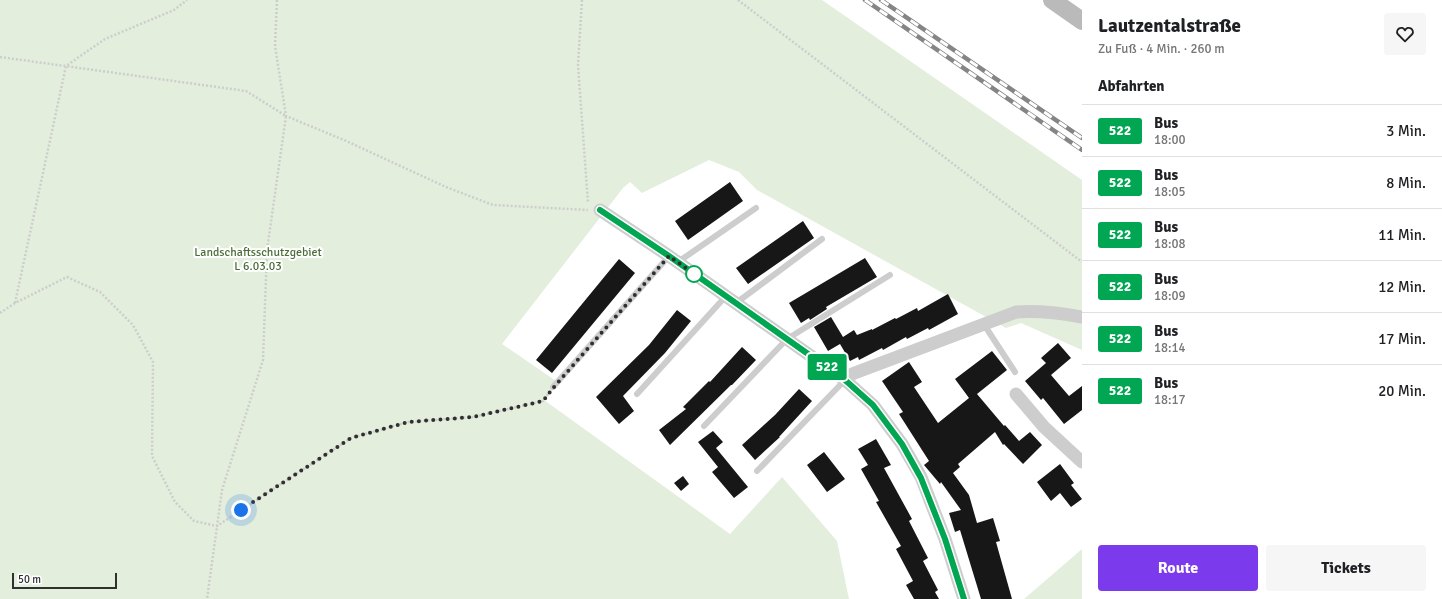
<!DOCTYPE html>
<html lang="de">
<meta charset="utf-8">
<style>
body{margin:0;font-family:Signika,sans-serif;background:#f6f6f6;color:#202124;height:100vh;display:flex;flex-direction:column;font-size:15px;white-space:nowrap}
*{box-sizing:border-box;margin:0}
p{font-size:13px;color:#757577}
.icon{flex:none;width:22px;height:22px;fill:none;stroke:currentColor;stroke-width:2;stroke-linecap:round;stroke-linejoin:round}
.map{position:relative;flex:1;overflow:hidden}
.panel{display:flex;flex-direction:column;background:#fff;width:360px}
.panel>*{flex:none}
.badge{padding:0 8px;border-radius:3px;font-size:14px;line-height:26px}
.scale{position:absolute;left:12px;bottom:10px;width:105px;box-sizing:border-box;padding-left:4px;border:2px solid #303030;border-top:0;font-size:11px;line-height:14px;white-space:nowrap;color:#303030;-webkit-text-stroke:3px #fff;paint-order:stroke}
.you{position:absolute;width:20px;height:20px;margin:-10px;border:3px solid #fff;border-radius:50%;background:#1a73e8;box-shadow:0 0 0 6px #1a73e833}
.map>.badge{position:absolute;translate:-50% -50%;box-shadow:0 0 0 2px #fff}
h2{padding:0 16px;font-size:15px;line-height:36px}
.round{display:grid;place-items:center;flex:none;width:42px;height:42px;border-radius:4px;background:#f6f6f6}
.summary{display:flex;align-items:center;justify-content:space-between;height:68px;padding:0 16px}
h1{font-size:19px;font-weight:700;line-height:30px}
.action{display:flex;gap:8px;margin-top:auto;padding:8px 16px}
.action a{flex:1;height:46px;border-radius:4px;background:#7c3aed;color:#fff;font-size:16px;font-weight:700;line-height:46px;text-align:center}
.action a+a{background:#f6f6f6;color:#202124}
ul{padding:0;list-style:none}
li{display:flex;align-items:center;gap:12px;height:52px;padding:0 16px;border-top:1px solid #e0e0e0}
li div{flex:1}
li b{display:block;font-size:15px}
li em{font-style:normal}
li .badge{min-width:44px;font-weight:700;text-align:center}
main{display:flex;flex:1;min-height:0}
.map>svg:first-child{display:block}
.green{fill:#e4eedd}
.building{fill:#171717}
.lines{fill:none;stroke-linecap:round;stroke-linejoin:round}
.path{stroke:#cdcdcd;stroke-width:2.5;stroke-dasharray:2 2;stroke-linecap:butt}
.lane{stroke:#cdcdcd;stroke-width:6}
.street{stroke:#cdcdcd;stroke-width:13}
.secondary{stroke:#bababa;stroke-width:18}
.rail-casing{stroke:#858585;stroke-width:4.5}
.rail{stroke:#fff;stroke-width:3;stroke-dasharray:9;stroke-linecap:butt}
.line-casing{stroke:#fff;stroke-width:9}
.line{stroke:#00a651;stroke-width:6}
.walk{stroke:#303030;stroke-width:4;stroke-dasharray:0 7.2}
.stop-dot{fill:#fff;stroke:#00a651;stroke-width:2}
.labels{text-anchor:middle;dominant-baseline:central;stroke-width:4;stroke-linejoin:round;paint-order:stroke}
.park-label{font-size:12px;fill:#4c6f3a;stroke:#fff}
</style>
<main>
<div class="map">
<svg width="1082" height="599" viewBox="0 0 1082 599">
<rect width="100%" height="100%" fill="#fff"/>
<path class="green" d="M0 0H822L1082 180V350L1021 323 1006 328 757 190 739 172 709 160 642 193 630 182 623 188 502 344 559 383 544 400 730 534 782 477 837 541 849 599H0Z
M1082 549V599H1024Z"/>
<path class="building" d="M730 182 743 201 688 240 675 221Z
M803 221 814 238 748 284 736 268Z
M865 258 877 277 826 307 827 309 810 320 809 318 801 323 789 303Z
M619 259 635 273 552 373 536 360Z
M948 294 958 314 929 330 928 328 907 339 906 337 883 350 882 348 859 360 858 357 850 361 840 344 828 351 814 327 831 317 843 337 854 330 857 335 872 329V330L895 318 896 319 917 308 918 311Z
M677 310 691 321 665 353 623 396 634 411 619 424 596 397 649 345Z
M1058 343 1071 358 1051 375 1069 396 1082 386V410L1064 424 1043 398 1041 400 1025 381 1046 363 1041 358Z
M742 347 756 360 732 385H731L670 445 659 430 686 409 683 407 709 381 710 382Z
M992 351 1007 370 977 394 1004 426 1005 425 1019 441 1030 432 1042 445 1023 464 1004 444 1003 445 995 432 958 464 960 467 953 473 969 495 977 523 993 518 1000 541 996 542 1012 599H981L960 530 955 532 949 513 961 510 941 482 940 484 924 465 929 461 899 414 903 412 882 381 909 362 922 382 914 387 938 423 969 398 955 379Z
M799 389 812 401 779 437H780L755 460 742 445 775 415Z
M713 431 723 442 716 448 748 487 734 498 712 472 718 467 698 442Z
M876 439 891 465 884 468 912 519 909 521 928 558 923 561 938 590 935 592 939 599H914L906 585 913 581 896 549 901 546 876 502 879 501 861 469 868 465 858 449Z
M824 452 845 479 827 492 807 465Z
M1060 464 1074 483 1071 485 1082 499 1071 507 1060 493 1051 501 1037 482Z
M683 476 689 484 681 491 674 483Z"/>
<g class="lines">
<path class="path" d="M277 0 275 46 286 116 344 140 446 187 493 205 588 210
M582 0 578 65 588 203
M738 0 1082 262
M0 57 246 91 286 116 267 250 263 360 222 490 207 599
M15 303 66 66 105 39 174 10 187 0
M0 313 15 303 67 277 100 292 133 325 153 362 152 456 175 502 194 521 217 526 351 438 408 422 473 417 543 401 548 394"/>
<path class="lane" d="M678 262 756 208
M736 303 822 239
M983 323 1015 372
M553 387 669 256
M637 394 726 296
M704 426 787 339 890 275
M757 471 845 380"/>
<path class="street" d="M600 210 669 256 845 380 873 405 902 444 921 477 945 539 964 599
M845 380 852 374 1016 312C1039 310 1060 313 1082 317
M1016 394 1044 427 1082 462"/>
<path class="secondary" d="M1052 0 1082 21"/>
<g class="rail-casing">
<path id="rail" d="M865 0 1082 150
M881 0 1082 138"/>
</g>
<use href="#rail" class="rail"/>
</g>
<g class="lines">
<g class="line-casing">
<path id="line" d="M600 210 669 256 845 380 873 405 902 444 921 478 945 539 964 599"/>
</g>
<use href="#line" class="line"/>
<path class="walk" d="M241 510 351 438 408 422 473 417 543 401 554 387 669 256 694 274"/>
</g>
<circle class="stop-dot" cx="694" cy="274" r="8"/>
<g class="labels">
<g class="park-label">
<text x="258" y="252">Landschaftsschutzgebiet<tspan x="258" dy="14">L 6.03.03</tspan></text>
</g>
</g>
</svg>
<div class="scale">50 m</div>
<div class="you" style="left:241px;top:510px"></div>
<b class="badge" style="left:827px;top:367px;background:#00a651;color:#fff">522</b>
</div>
<section class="panel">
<div class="summary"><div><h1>Lautzentalstraße</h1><p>Zu Fuß · 4 Min. · 260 m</p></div><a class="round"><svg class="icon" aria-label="heart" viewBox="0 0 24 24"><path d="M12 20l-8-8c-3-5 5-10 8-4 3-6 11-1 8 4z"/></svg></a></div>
<h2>Abfahrten</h2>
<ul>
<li><span class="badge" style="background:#00a651;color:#fff">522</span><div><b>Bus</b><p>18:00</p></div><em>3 Min.</em></li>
<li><span class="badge" style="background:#00a651;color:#fff">522</span><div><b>Bus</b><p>18:05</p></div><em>8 Min.</em></li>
<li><span class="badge" style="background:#00a651;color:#fff">522</span><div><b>Bus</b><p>18:08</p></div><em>11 Min.</em></li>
<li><span class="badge" style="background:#00a651;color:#fff">522</span><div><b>Bus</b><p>18:09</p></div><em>12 Min.</em></li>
<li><span class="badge" style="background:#00a651;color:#fff">522</span><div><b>Bus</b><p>18:14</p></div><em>17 Min.</em></li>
<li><span class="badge" style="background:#00a651;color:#fff">522</span><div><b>Bus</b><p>18:17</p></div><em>20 Min.</em></li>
</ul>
<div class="action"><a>Route</a><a>Tickets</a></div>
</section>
</main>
